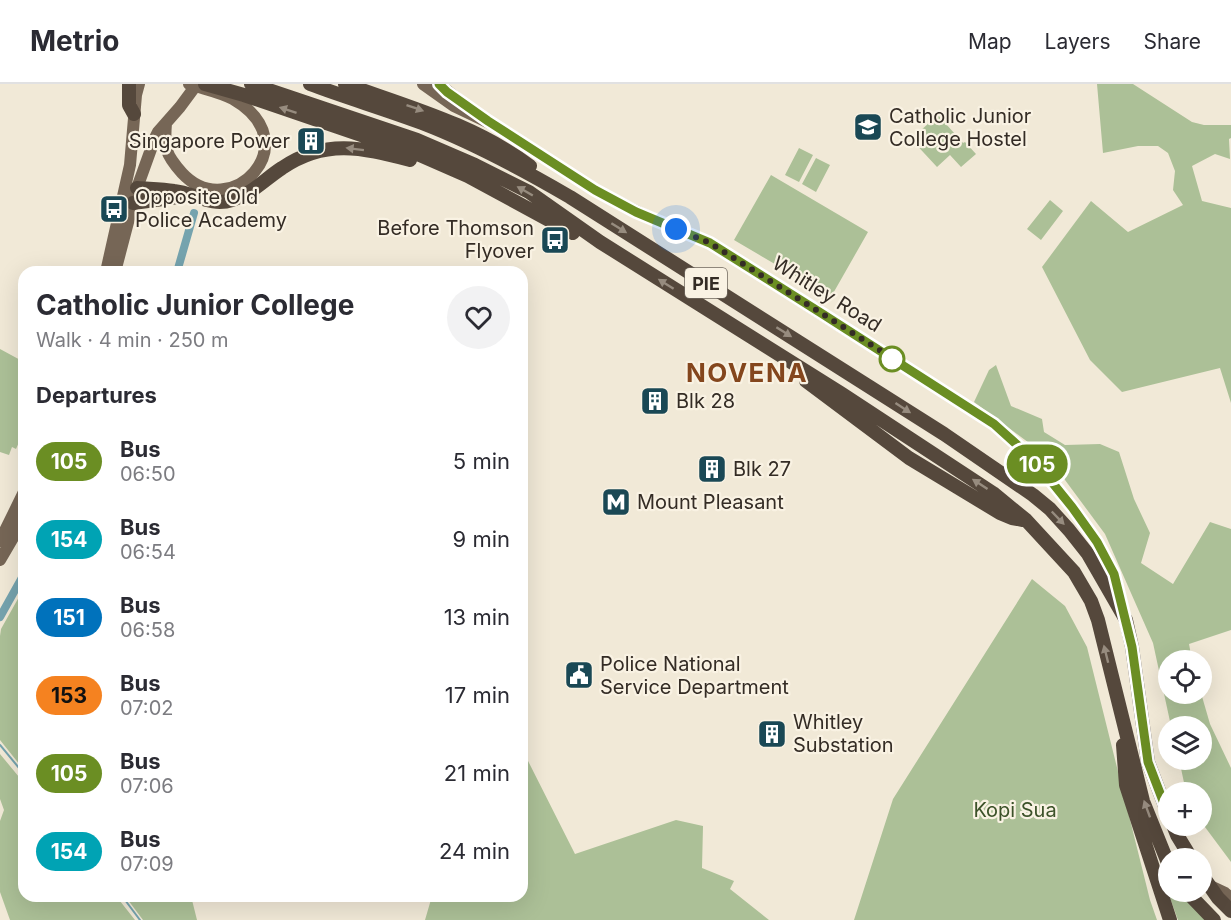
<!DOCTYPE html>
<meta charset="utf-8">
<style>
body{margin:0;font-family:Inter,sans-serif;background:#f2f2f3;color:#2b2b33;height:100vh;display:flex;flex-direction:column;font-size:22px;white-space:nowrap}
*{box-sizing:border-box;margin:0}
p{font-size:20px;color:#7c7c81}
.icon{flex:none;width:33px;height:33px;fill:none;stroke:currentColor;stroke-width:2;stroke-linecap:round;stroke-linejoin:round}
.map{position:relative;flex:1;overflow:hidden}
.drawer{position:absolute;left:18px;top:182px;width:510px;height:636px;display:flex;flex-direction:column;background:#fff;border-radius:18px;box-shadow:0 6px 24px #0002}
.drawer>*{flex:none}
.badge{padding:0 12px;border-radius:20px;font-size:21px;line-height:39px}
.controls{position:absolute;left:1158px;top:566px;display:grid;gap:12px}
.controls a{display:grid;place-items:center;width:54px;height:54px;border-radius:50%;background:#fff;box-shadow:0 6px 24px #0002;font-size:30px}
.you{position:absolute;width:30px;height:30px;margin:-15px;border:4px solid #fff;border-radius:50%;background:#1a73e8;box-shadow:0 0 0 9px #1a73e833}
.map>.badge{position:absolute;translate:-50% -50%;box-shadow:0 0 0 3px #fff}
h2{padding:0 18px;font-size:22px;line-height:54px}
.round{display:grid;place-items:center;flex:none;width:63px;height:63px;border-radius:32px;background:#f2f2f3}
.overview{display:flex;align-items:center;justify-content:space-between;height:102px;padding:0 18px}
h1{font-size:28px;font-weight:700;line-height:45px}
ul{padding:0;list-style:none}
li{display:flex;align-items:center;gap:18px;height:78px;padding:0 18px}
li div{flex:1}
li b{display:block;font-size:22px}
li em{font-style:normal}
li .badge{min-width:66px;font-weight:700;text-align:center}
header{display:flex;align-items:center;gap:36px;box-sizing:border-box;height:84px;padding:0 30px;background:#fff;border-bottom:2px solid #e1e1e2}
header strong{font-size:28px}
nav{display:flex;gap:33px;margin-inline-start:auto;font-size:21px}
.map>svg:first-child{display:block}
.green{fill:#acc097}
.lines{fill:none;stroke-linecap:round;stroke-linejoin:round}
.stream{stroke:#75a3ae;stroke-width:2}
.canal{stroke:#75a3ae;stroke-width:8}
.major{stroke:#766656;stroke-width:12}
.highway{stroke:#55483c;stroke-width:14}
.oneway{fill:#978c7f}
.line-casing{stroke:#fff;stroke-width:14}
.line{stroke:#6b8e23;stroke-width:9}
.walk{stroke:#342c25;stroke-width:6;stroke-dasharray:0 10.8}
.stop-dot{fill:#fff;stroke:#6b8e23;stroke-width:3}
.labels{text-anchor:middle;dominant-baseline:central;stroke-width:4.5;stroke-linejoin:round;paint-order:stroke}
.shield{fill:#f9f2e3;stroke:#6f675e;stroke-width:1.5}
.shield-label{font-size:18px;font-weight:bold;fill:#342c25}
.poi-label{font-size:20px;fill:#342c25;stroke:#f9f2e3;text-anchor:start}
.street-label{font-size:20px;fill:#342c25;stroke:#f9f2e3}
.park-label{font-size:20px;fill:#3c5229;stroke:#f9f2e3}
.district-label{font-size:26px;font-weight:bold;letter-spacing:1.5px;fill:#84461d;stroke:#f9f2e3}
</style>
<header>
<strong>Metrio</strong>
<nav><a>Map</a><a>Layers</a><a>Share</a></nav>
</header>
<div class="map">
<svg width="1231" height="836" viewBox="0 0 1231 836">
<rect width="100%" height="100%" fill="#f1e9d7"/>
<path class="green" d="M1097 0H1133L1192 38 1204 41H1231V54L1229 55 1230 75 1215 70 1192 82 1202 117 1231 124V319L1220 284 1122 308 1090 276 1042 183 1091 117 1128 148 1183 121 1173 106 1175 87 1168 69 1158 62H1138L1103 69Z
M938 31 963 59 965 58 976 70 961 83 950 71 937 83 911 55Z
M799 64 813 71 799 98 785 91Z
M816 74 830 81 816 108 802 100Z
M771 91 868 148 831 213 734 156Z
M1050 116 1063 127 1041 156 1027 145Z
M0 265 24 278V347L16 365 12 363 9 371 0 368Z
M996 281 1011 322 1042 335 1044 348 1065 361 1100 360 1119 368 1134 415 1150 449 1141 479 1173 500 1210 438 1231 445V546L1189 560 1192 576H1168V609H1201L1210 640 1231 684V778L1202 739V708H1186L1179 675H1202V642H1171L1153 559 1105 450 1048 373 974 318 989 286Z
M1032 495 1065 522 1087 563 1150 816 1157 836H854L893 715Z
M24 504V686L0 656V552L1 545Z
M522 665 575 770 676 736 703 742 702 784 734 797 730 805 769 836H425L432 812H522Z
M0 670 24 699V812H116L135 836H10L0 808V737L4 726 0 715Z
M1160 786 1168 796V807H1178L1209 836H1178Z
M125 812H191L197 836H143Z"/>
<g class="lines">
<path class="stream" d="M0 661 24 690
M122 812 140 836"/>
<path class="canal" d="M177 188 194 129
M0 533 24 490"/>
<path class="major" d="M423 0 454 22 498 43 595 106 642 130 710 159 994 340 1034 376 1072 423 1097 458 1114 490 1123 526
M439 0 465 21
M166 39C164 64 165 70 182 89 230 141 310 59 233 15 220 8 204 5 189 0
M106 188 130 81 136 11 139 0
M115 188 137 104 155 54 158 48 180 23 197 0
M0 457 24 408
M0 476 24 435
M1208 801 1225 809 1231 814"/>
<path class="highway" d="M129 0V21L134 30
M205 0 244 11 420 71 468 92 573 149
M251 0 417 56 475 81 529 108 600 158 842 310 993 409 1026 436 1074 488 1091 517 1098 536 1143 717 1168 779
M310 0C347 14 385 25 422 39 474 59 522 85 570 113L944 350 1033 411 1050 425 1069 446 1088 470 1126 536 1132 563 1148 678 1168 730
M345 0C409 23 475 41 530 82
M137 104C150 105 162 105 174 107 194 109 211 123 232 116 252 110 265 95 282 84 326 54 363 64 410 76
M133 119 178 113
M806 297 909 374 1000 429 1012 434 1023 436
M1123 661 1126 701 1170 836
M1173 741 1177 751 1191 774
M1202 791 1218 814 1231 827
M1186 807 1214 836"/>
</g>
<defs><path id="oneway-solid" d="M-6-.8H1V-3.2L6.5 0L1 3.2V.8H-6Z" transform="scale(1.5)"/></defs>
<g class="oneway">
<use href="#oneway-solid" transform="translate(415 24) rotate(19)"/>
<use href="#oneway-solid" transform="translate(288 26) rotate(-162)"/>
<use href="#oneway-solid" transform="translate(355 65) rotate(-173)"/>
<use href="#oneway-solid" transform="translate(525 107) rotate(-150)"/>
<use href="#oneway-solid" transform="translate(619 144) rotate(32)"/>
<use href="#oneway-solid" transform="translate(666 200) rotate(-148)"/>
<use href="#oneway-solid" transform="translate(784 248) rotate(32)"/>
<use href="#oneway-solid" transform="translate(903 324) rotate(33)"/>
<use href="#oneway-solid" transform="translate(980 400) rotate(-147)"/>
<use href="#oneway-solid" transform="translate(1058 434) rotate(46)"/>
<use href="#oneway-solid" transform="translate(1106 570) rotate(-104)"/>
<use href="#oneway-solid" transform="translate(1147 725) rotate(-110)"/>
</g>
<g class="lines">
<g class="line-casing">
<path id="line" d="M439 0 447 8 488 37 595 106 636 128 710 159 821 229 994 340 1034 376 1072 423 1097 458 1114 490 1132 563 1148 678 1168 730"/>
</g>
<use href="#line" class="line"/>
<path class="walk" d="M676 145 710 159 897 277 892 275"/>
</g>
<defs>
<g id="university-square" transform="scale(1.5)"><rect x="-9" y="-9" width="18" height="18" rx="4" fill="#1a4855" stroke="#f9f2e3"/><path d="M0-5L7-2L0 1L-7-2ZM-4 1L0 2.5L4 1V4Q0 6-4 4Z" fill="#fff"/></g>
<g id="building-square" transform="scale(1.5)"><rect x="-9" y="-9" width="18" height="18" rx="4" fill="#1a4855" stroke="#f9f2e3"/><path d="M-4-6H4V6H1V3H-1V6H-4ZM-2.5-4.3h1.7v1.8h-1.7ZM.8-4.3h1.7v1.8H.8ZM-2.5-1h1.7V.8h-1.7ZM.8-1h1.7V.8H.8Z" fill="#fff"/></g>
<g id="bus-square" transform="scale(1.5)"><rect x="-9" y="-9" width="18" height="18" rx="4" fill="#1a4855" stroke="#f9f2e3"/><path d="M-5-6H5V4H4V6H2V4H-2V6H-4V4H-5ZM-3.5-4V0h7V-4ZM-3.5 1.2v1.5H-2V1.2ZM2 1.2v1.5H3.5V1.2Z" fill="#fff"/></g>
<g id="metro-square" transform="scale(1.5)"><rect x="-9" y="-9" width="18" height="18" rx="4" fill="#1a4855" stroke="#f9f2e3"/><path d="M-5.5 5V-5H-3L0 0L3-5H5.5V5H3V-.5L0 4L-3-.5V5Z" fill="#fff"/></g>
<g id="civic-square" transform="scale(1.5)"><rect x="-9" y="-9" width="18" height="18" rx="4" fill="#1a4855" stroke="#f9f2e3"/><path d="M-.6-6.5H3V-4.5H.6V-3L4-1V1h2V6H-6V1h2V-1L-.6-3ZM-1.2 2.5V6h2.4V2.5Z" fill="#fff"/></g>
</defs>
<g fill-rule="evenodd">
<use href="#university-square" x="868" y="43"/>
<use href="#building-square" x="311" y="57"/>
<use href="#bus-square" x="114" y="125"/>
<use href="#bus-square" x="555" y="156"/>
<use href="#building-square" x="655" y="317"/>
<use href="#building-square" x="712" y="385"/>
<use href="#metro-square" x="616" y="418"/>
<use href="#civic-square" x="579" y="591"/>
<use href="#building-square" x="772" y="650"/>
</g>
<circle class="stop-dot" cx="892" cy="275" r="12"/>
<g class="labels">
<rect class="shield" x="685" y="184" width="42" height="30" rx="4.5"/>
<g class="shield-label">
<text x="706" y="199">PIE</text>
</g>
<g class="poi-label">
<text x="889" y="32">Catholic Junior<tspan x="889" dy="23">College Hostel</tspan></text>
<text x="290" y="57" text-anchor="end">Singapore Power</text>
<text x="135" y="113">Opposite Old<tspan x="135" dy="23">Police Academy</tspan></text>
<text x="534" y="144" text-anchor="end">Before Thomson<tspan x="534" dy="23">Flyover</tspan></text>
<text x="676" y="317">Blk 28</text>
<text x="733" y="385">Blk 27</text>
<text x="637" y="418">Mount Pleasant</text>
<text x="600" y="580">Police National<tspan x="600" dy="23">Service Department</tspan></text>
<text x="793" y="638">Whitley<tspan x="793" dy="23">Substation</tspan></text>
</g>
<g class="street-label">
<text transform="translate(827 210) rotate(32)">Whitley Road</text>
</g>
<g class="park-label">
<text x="1015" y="726">Kopi Sua</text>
</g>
<g class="district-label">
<text x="747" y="288">NOVENA</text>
</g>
</g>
</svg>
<div class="controls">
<a><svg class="icon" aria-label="locate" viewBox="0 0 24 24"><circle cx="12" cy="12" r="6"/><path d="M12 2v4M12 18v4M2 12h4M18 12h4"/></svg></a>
<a><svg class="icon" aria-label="layers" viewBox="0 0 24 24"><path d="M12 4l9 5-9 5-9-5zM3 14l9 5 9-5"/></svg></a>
<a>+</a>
<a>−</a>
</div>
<div class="you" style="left:676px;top:145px"></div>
<b class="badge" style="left:1037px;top:380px;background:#6b8e23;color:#fff">105</b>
<section class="drawer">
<div class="overview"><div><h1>Catholic Junior College</h1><p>Walk · 4 min · 250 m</p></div><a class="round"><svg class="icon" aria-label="heart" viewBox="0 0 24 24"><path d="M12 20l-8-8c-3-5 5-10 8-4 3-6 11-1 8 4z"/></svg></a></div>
<h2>Departures</h2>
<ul>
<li><span class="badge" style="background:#6b8e23;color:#fff">105</span><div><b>Bus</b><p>06:50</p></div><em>5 min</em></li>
<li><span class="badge" style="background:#00a3b4;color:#fff">154</span><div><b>Bus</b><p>06:54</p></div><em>9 min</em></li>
<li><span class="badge" style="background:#0072bc;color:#fff">151</span><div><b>Bus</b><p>06:58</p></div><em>13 min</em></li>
<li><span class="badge" style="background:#f58220;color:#111">153</span><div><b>Bus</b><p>07:02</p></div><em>17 min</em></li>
<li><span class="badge" style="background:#6b8e23;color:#fff">105</span><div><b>Bus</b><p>07:06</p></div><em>21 min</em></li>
<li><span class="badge" style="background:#00a3b4;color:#fff">154</span><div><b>Bus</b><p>07:09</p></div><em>24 min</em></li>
</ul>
</section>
</div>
